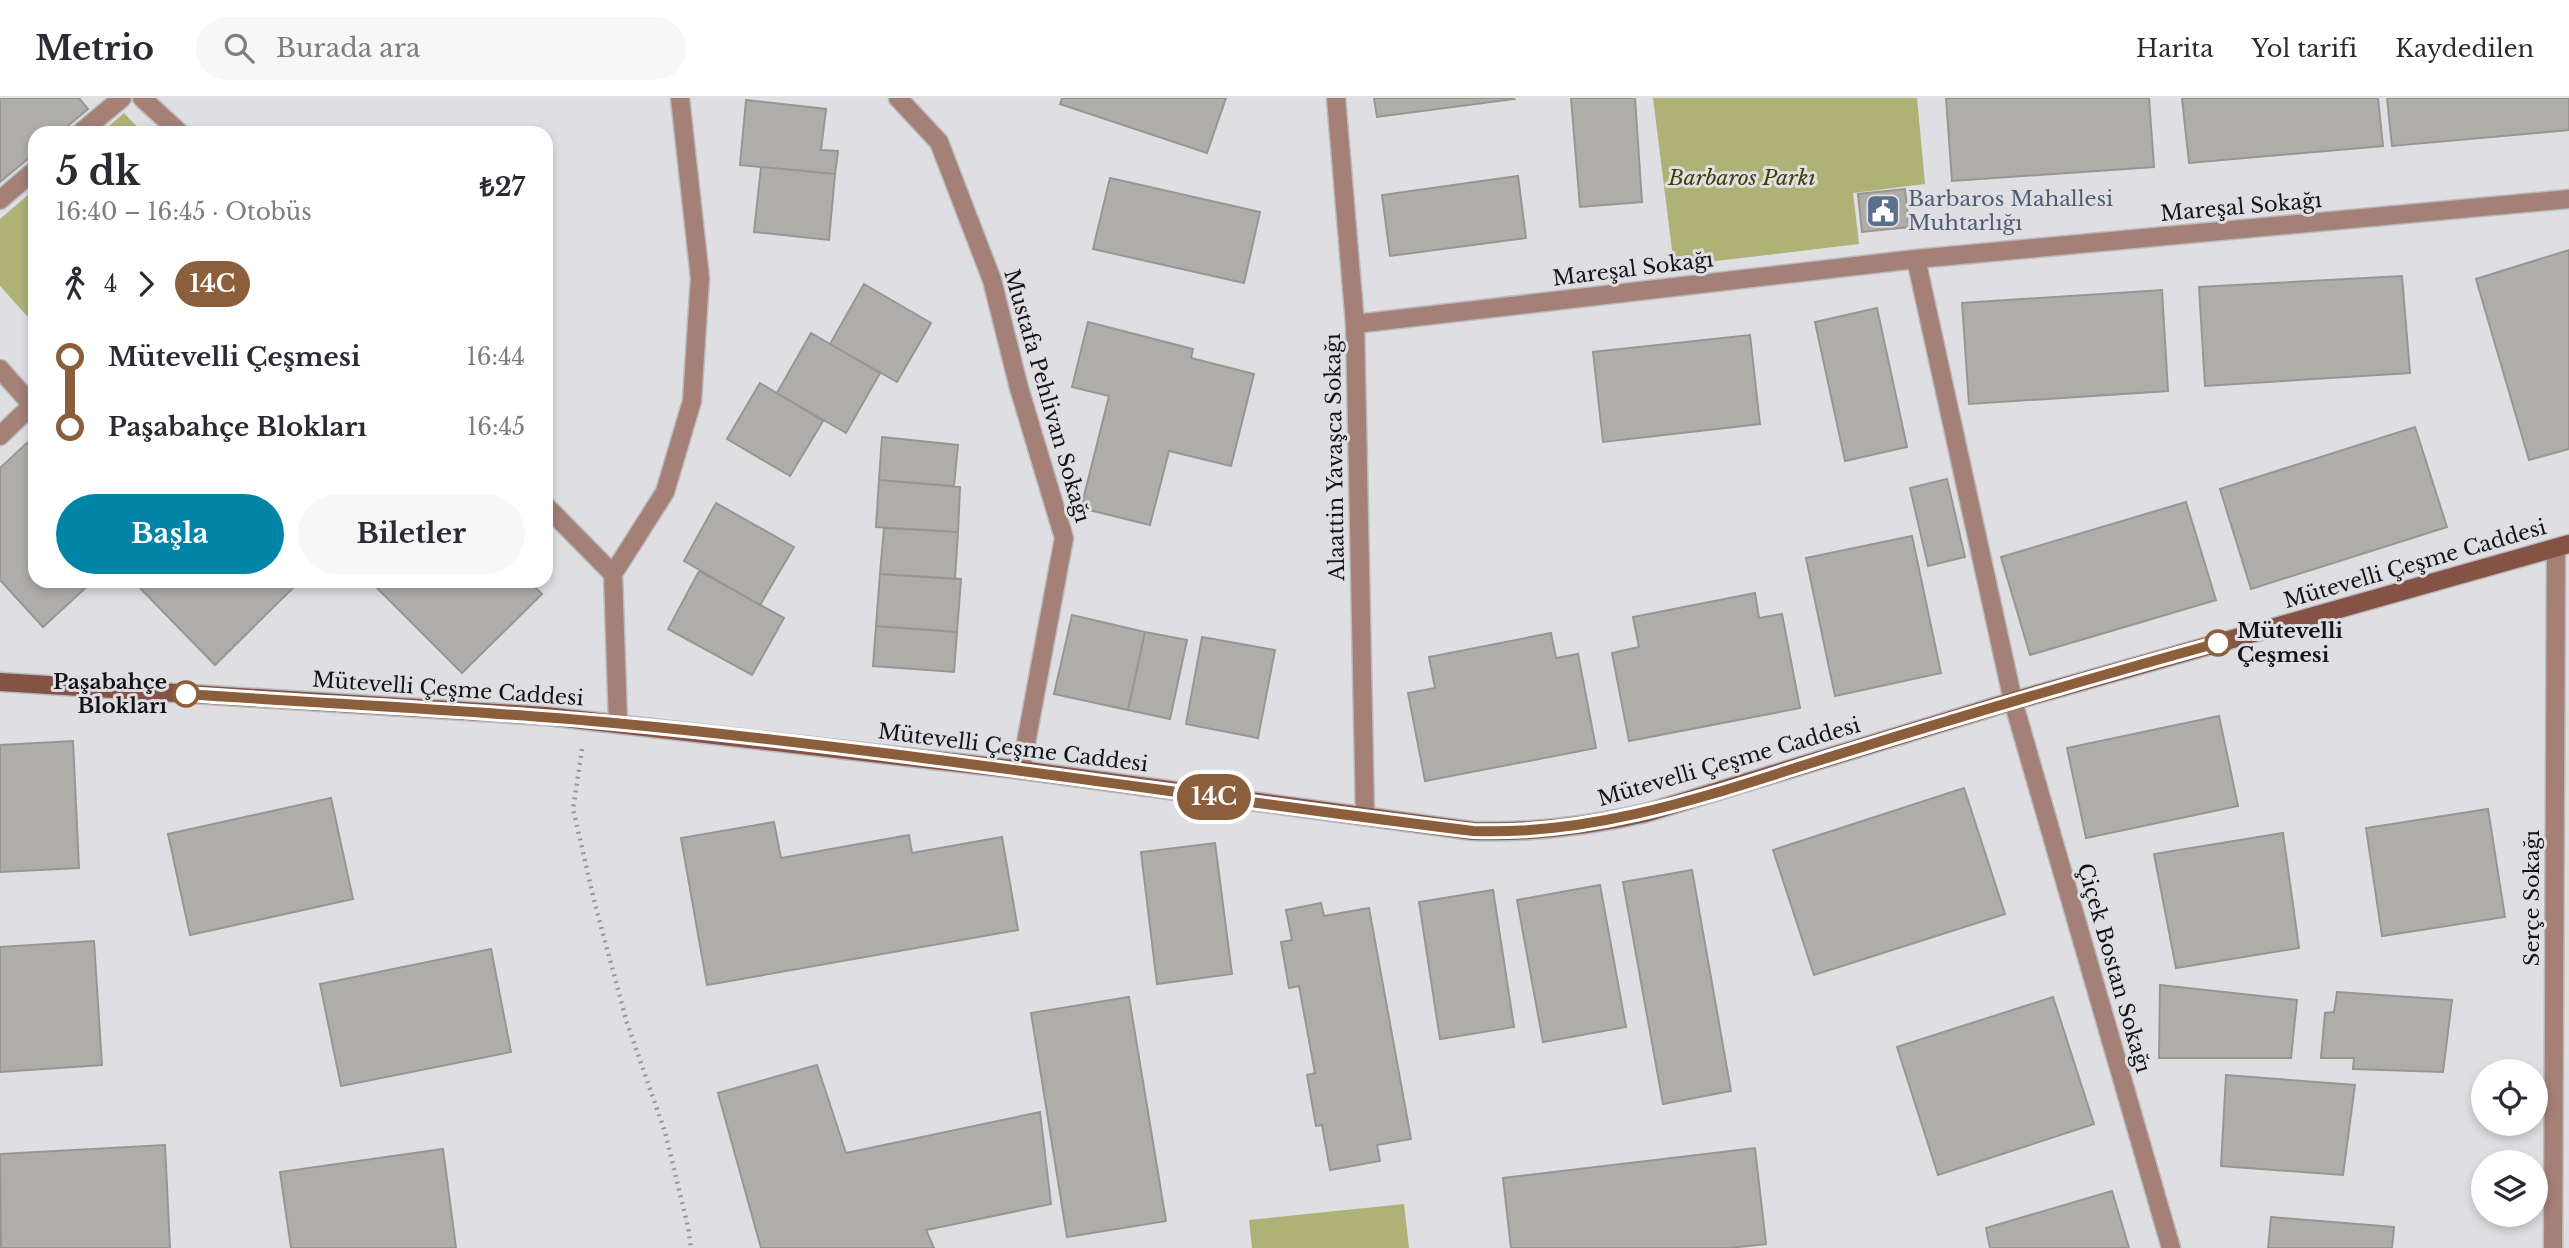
<!DOCTYPE html>
<html lang="tr">
<meta charset="utf-8">
<style>
body{margin:0;font-family:"Libre Baskerville",serif;background:#f7f7f7;color:#2b2b33;height:100vh;display:flex;flex-direction:column;font-size:26px;white-space:nowrap}
*{box-sizing:border-box;margin:0}
p{font-size:23px;color:#7c7c81}
.icon{flex:none;width:38px;height:38px;fill:none;stroke:currentColor;stroke-width:2;stroke-linecap:round;stroke-linejoin:round}
.map{position:relative;flex:1;overflow:hidden}
.drawer{position:absolute;left:28px;top:28px;width:525px;height:462px;display:flex;flex-direction:column;background:#fff;border-radius:21px;box-shadow:0 4px 10px #0003}
.drawer>*{flex:none}
.badge{padding:0 14px;border-radius:23px;font-size:24px;line-height:46px}
.tools{position:absolute;left:2471px;top:961px;display:grid;gap:14px}
.tools a{display:grid;place-items:center;width:77px;height:77px;border-radius:50%;background:#fff;box-shadow:0 4px 10px #0003;font-size:35px}
.map>.badge{position:absolute;translate:-50% -50%;box-shadow:0 0 0 4px #fff}
.legs{display:flex;align-items:center;gap:10px;height:77px;padding:0 28px;font-size:23px}
.legs p{margin-inline-start:auto}
.overview{display:flex;align-items:center;justify-content:space-between;height:119px;padding:0 28px}
h1{font-size:38px;font-weight:700;line-height:52px}
.action{display:flex;gap:14px;margin-top:auto;padding:14px 28px}
.action a{flex:1;height:80px;border-radius:42px;background:#0085a7;color:#fff;font-size:28px;font-weight:700;line-height:80px;text-align:center}
.action a+a{background:#f7f7f7;color:#2b2b33}
ul{padding:0 28px;list-style:none}
li{display:flex;align-items:center;gap:24px;height:70px;font-size:26px}
li i{display:grid;place-items:center;width:10px;height:100%;margin:0 9px;background:currentColor}
li i::after{content:'';width:18px;height:18px;margin:-9px;border:5px solid;border-radius:50%;background:#fff}
li p{margin-inline-start:auto}
li:first-child i{background:linear-gradient(#0000 50%,currentColor 0)}
li:last-child i{background:linear-gradient(currentColor 50%,#0000 0)}
header{display:flex;align-items:center;gap:42px;box-sizing:border-box;height:98px;padding:0 35px;background:#fff;border-bottom:2px solid #e1e1e2}
header strong{font-size:33px}
nav{display:flex;gap:38px;margin-inline-start:auto;font-size:24px}
.search{width:490px;height:63px;background:#f7f7f7;display:flex;align-items:center;gap:18px;box-sizing:border-box;padding:0 24px;border-radius:38px;color:#7c7c81;font-size:26px}
.map>svg:first-child{display:block}
.green{fill:#aeb277}
.building{fill:#afadaa;stroke:#989693;stroke-width:2}
.lines{fill:none;stroke-linecap:round;stroke-linejoin:round}
.lane-casing{stroke:#bababd;stroke-width:21}
.street-casing{stroke:#bababd;stroke-width:21}
.secondary-casing{stroke:#bababd;stroke-width:21}
.path{stroke:#99989c;stroke-width:4.5;stroke-dasharray:2 5;stroke-linecap:butt}
.lane{stroke:#a48077;stroke-width:18}
.street{stroke:#a48077;stroke-width:18}
.secondary{stroke:#855246;stroke-width:18}
.line-1-casing{stroke:#fff;stroke-width:16}
.line-1{stroke:#8b5e3c;stroke-width:10}
.stop-1-dot{fill:#fff;stroke:#8b5e3c;stroke-width:3.5}
.labels{text-anchor:middle;dominant-baseline:central;stroke-width:6;stroke-linejoin:round;paint-order:stroke}
.park-label{font-size:21px;font-style:italic;fill:#3f4000;stroke:#dfdee2}
.service-label{font-size:21px;fill:#4e5e75;stroke:#dfdee2;text-anchor:start}
.street-label{font-size:21px;fill:#141416;stroke:#dfdee2}
.stop-label{font-size:21px;font-weight:bold;fill:#141416;stroke:#dfdee2;text-anchor:start}
</style>
<header>
<strong>Metrio</strong>
<div class="search"><svg class="icon" aria-label="search" viewBox="0 0 24 24"><circle cx="10" cy="10" r="6"/><path d="M15 15l6 6"/></svg>Burada ara</div>
<nav><a>Harita</a><a>Yol tarifi</a><a>Kaydedilen</a></nav>
</header>
<div class="map">
<svg width="2569" height="1150" viewBox="0 0 2569 1150">
<rect width="100%" height="100%" fill="#dfdee2"/>
<path class="green" d="M1653 0H1917L1925 86 1853 95 1859 146 1674 168Z
M124 15 143 35H101Z
M35 91V227L0 188V121Z
M1404 1106 1409 1150H1252L1249 1122Z"/>
<path class="building" d="M0 0H79L88 11 59 35H35V55L0 84Z
M1062 0H1226L1207 55 1060 6Z
M1374 0H1513L1514 1 1377 19Z
M1571 0H1635L1642 104 1580 109Z
M1946 0H2149L2154 69 1952 83Z
M2182 0H2378L2383 48 2189 65Z
M2387 0H2569V32L2392 48Z
M746 2 826 11 821 52 838 53 835 76 740 67Z
M761 69 835 76 829 142 754 134Z
M1518 78 1526 140 1390 158 1382 97Z
M1110 80 1260 114 1244 185 1093 151Z
M1905 91 1909 129 1862 134 1858 96Z
M2569 152V351L2529 362 2476 181Z
M2402 178 2410 275 2205 288 2199 189Z
M864 186 931 225 897 284 830 246Z
M2162 192 2168 293 1969 306 1962 205Z
M1877 210 1907 349 1845 363 1815 224Z
M1088 224 1193 251 1191 260 1254 276 1231 368 1169 353 1150 427 1081 410 1109 298 1072 289Z
M811 235 880 275 846 335 777 295Z
M1750 237 1760 326 1603 344 1593 254Z
M760 285 823 323 790 378 727 341Z
M2415 329 2447 429 2251 491 2220 391Z
M882 339 958 347 954 388 879 382Z
M27 345 35 353V483H93L43 529 0 482V370Z
M1947 381 1965 459 1928 468 1910 390Z
M879 382 960 389 958 434 876 429Z
M2186 404 2216 502 2030 557 2001 459Z
M716 405 794 449 760 507 684 463Z
M884 430 958 434 955 481 880 476Z
M1912 438 1941 575 1835 598 1806 460Z
M699 473 784 520 752 577 668 531Z
M880 476 961 481 957 534 876 528Z
M141 483H300L215 567 137 487Z
M370 483H529L542 496 462 575Z
M1755 495 1759 520 1782 516 1800 610 1629 643 1612 555 1639 549 1633 519Z
M1072 517 1145 534 1128 612 1054 596Z
M876 528 957 534 954 574 873 568Z
M1145 534 1187 542 1170 621 1128 612Z
M1551 535 1556 560 1578 556 1596 650 1425 683 1408 595 1435 590 1429 559Z
M1202 539 1275 552 1258 640 1186 626Z
M2219 618 2238 708 2086 740 2067 650Z
M73 643 79 770 0 774V647Z
M1964 690 2005 816 1814 877 1773 752Z
M331 700 353 801 190 837 168 736Z
M2488 711 2505 819 2382 838 2366 730Z
M774 724 781 760 909 737 912 755 1002 739 1018 832 707 887 681 740Z
M2283 735 2299 850 2176 870 2154 756Z
M1215 745 1232 876 1157 886 1141 754Z
M1692 772 1731 993 1663 1006 1623 784Z
M1600 787 1626 929 1543 944 1517 802Z
M1493 792 1514 929 1440 941 1419 804Z
M1321 805 1324 818 1369 810 1411 1041 1377 1047 1380 1063 1330 1072 1322 1027 1316 1028 1307 977 1315 975 1299 888 1289 890 1281 844 1292 842 1286 812Z
M94 843 102 967 0 974V849Z
M491 851 511 954 341 988 320 886Z
M2160 887 2297 902 2291 960H2159Z
M2337 894 2452 902 2443 974 2353 971 2354 960H2321L2325 915 2334 914Z
M1129 899 1166 1123 1067 1139 1031 915Z
M2053 899 2094 1026 1938 1077 1897 949Z
M817 967 846 1055 1040 1014 1051 1106 926 1132 934 1150H761L718 995Z
M2226 977 2355 987 2343 1077 2221 1068Z
M165 1047 170 1150H1L0 1056Z
M1755 1050 1766 1146 1729 1150H1511L1503 1080Z
M443 1051 456 1150H291L280 1074Z
M2112 1093 2129 1150H1990L1986 1130Z
M2271 1119 2394 1129 2392 1150H2268Z"/>
<g class="lines">
<g class="lane-casing">
<path id="lane" d="M80 35 122 0
M0 102 35 72
M0 271 32 307 0 338"/>
</g>
<g class="street-casing">
<path id="street" d="M142 0 180 35
M898 0 939 44 992 182 1019 290 1064 440 1021 672
M1336 0 1355 226 1365 718
M1916 161 2013 603 2171 1150
M1355 226 1916 161 2569 101
M546 408 613 476
M618 625 613 476 665 394 692 303 700 180 680 0
M2553 1150 2556 450"/>
</g>
<g class="secondary-casing">
<path id="secondary" d="M0 584 546 618 1021 672 1473 733C1532 735 1588 728 1646 715L2013 603 2569 446"/>
</g>
<path class="path" d="M582 651 573 711 595 806 627 925 665 1034 688 1129 691 1150"/>
<use href="#lane" class="lane"/>
<use href="#street" class="street"/>
<use href="#secondary" class="secondary"/>
</g>
<g class="lines">
<g class="line-1-casing">
<path id="line-1" d="M186 596C329 606 472 612 614 625 902 652 1187 698 1473 733 1603 738 1723 692 1846 654 1969 616 2094 579 2218 545"/>
</g>
<use href="#line-1" class="line-1"/>
</g>
<defs>
<g id="civic-square" transform="scale(1.75)"><rect x="-9" y="-9" width="18" height="18" rx="4" fill="#5c6f8a" stroke="#dfdee2"/><path d="M-.6-6.5H3V-4.5H.6V-3L4-1V1h2V6H-6V1h2V-1L-.6-3ZM-1.2 2.5V6h2.4V2.5Z" fill="#fff"/></g>
</defs>
<g fill-rule="evenodd">
<use href="#civic-square" x="1883" y="113"/>
</g>
<g class="stop-1-dot">
<circle cx="2218" cy="545" r="12"/>
<circle cx="186" cy="596" r="12"/>
</g>
<g class="labels">
<g class="park-label">
<text x="1742" y="80">Barbaros Parkı</text>
</g>
<g class="service-label">
<text x="1908" y="101">Barbaros Mahallesi<tspan x="1908" dy="24">Muhtarlığı</tspan></text>
</g>
<g class="street-label">
<text transform="translate(2241 109) rotate(-5)">Mareşal Sokağı</text>
<text transform="translate(1633 171) rotate(-7)">Mareşal Sokağı</text>
<text transform="translate(1047 298) rotate(74)">Mustafa Pehlivan Sokağı</text>
<text transform="translate(1335 359) rotate(-91)">Alaattin Yavaşca Sokağı</text>
<text transform="translate(2415 466) rotate(-16)">Mütevelli Çeşme Caddesi</text>
<text transform="translate(448 591) rotate(4)">Mütevelli Çeşme Caddesi</text>
<text transform="translate(1013 650) rotate(7)">Mütevelli Çeşme Caddesi</text>
<text transform="translate(1729 664) rotate(-16)">Mütevelli Çeşme Caddesi</text>
<text transform="translate(2532 800) rotate(-90)">Serçe Sokağı</text>
<text transform="translate(2114 870) rotate(74)">Çiçek Bostan Sokağı</text>
</g>
<g class="stop-label">
<text x="2237" y="533">Mütevelli<tspan x="2237" dy="24">Çeşmesi</tspan></text>
<text x="167" y="584" text-anchor="end">Paşabahçe<tspan x="167" dy="24">Blokları</tspan></text>
</g>
</g>
</svg>
<div class="tools">
<a><svg class="icon" aria-label="locate" viewBox="0 0 24 24"><circle cx="12" cy="12" r="6"/><path d="M12 2v4M12 18v4M2 12h4M18 12h4"/></svg></a>
<a><svg class="icon" aria-label="layers" viewBox="0 0 24 24"><path d="M12 4l9 5-9 5-9-5zM3 14l9 5 9-5"/></svg></a>
</div>
<b class="badge" style="left:1214px;top:699px;background:#8b5e3c;color:#fff">14C</b>
<section class="drawer">
<div class="overview"><div><h1>5 dk</h1><p>16:40 – 16:45 · Otobüs</p></div><b>₺27</b></div>
<div class="legs"><svg class="icon" aria-label="walk" viewBox="0 0 24 24"><circle cx="13" cy="4" r="2"/><path d="M13 8l-2 6 4 7M11 14l-3 7M7 12l3-4h3l4 4"/></svg>4<svg class="icon" aria-label="forward" viewBox="0 0 24 24"><path d="M9 5l7 7-7 7"/></svg><b class="badge" style="background:#8b5e3c;color:#fff">14C</b></div>
<ul>
<li><i style="color:#8b5e3c"></i><b>Mütevelli Çeşmesi</b><p>16:44</p></li>
<li><i style="color:#8b5e3c"></i><b>Paşabahçe Blokları</b><p>16:45</p></li>
</ul>
<div class="action"><a>Başla</a><a>Biletler</a></div>
</section>
</div>
